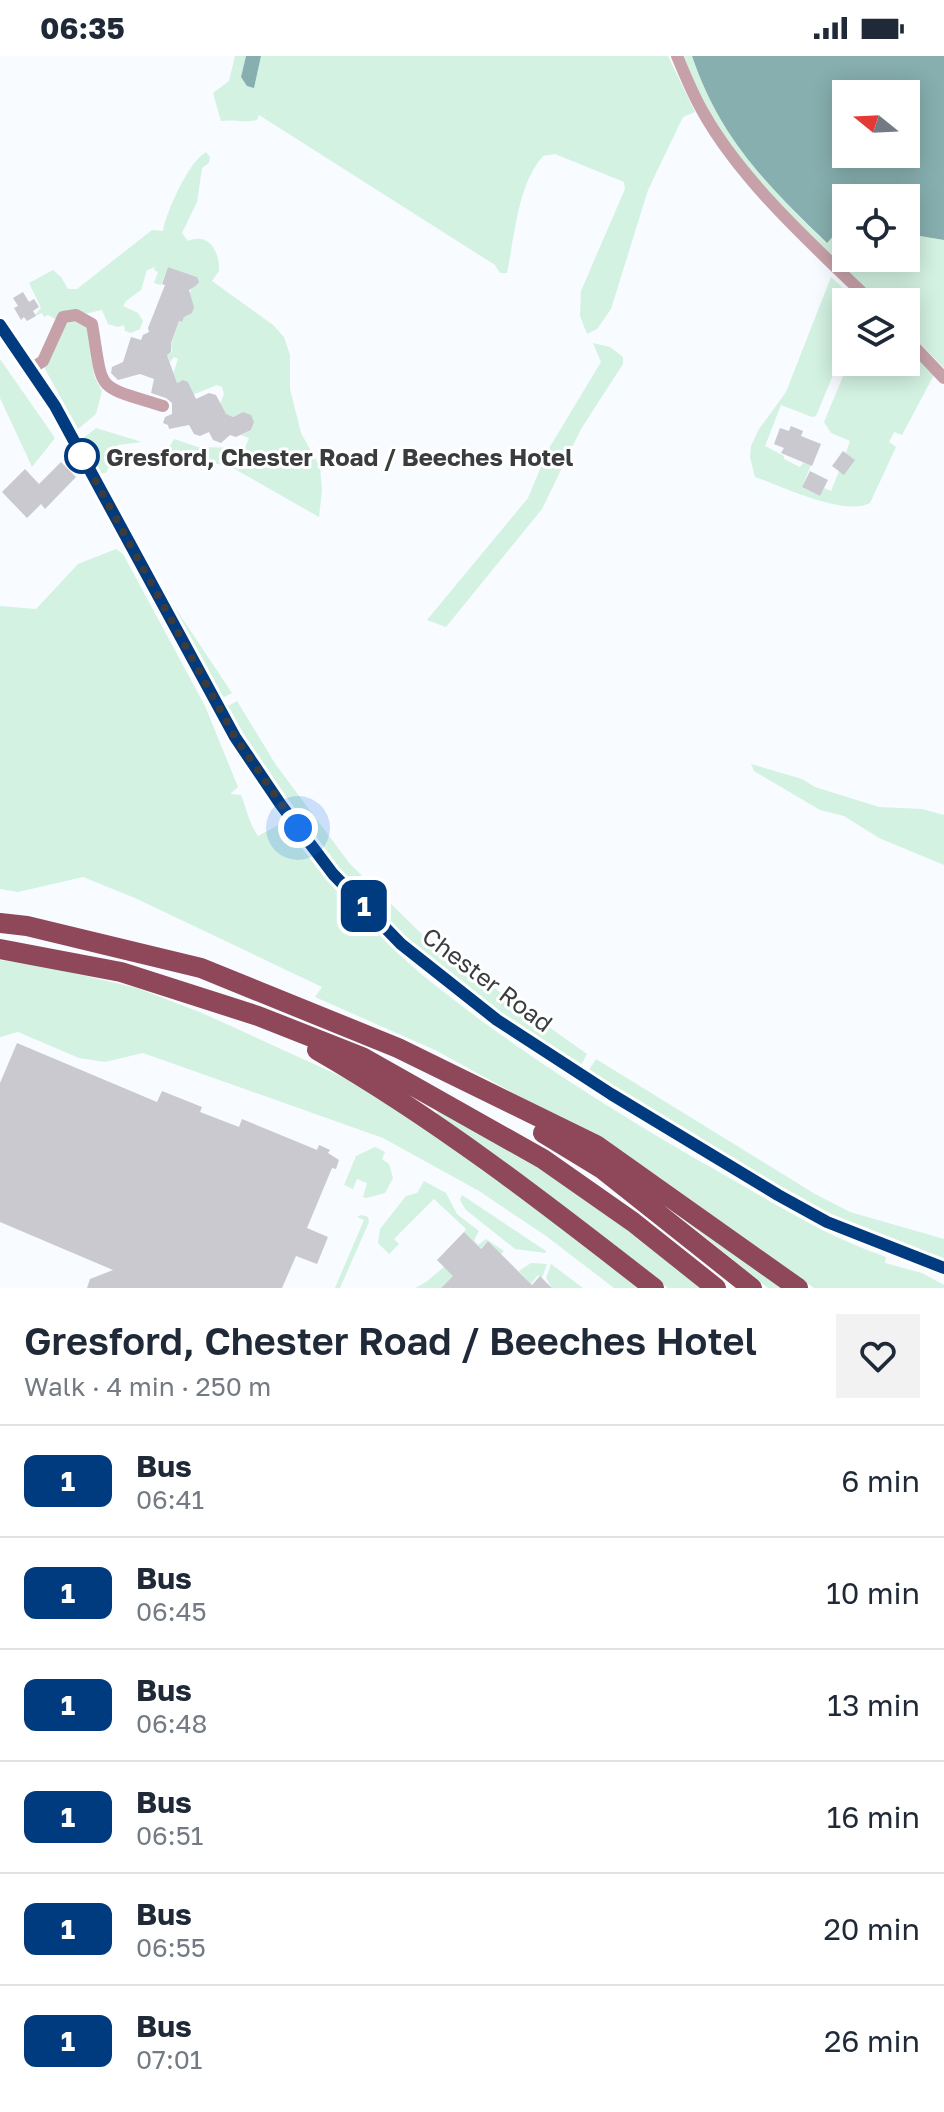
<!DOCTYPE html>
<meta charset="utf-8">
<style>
body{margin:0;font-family:"Golos Text",sans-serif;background:#f2f2f3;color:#1f2937;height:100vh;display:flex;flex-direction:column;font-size:30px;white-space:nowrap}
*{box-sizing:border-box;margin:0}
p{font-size:26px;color:#747a83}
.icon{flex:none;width:44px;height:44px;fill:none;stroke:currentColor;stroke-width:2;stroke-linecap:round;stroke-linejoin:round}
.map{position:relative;height:1232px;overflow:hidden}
.panel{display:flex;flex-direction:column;background:#fff;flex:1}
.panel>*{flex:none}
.badge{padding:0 16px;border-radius:12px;font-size:28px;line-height:52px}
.needle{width:52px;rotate:288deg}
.tools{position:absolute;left:832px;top:24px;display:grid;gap:16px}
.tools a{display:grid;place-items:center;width:88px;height:88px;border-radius:0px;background:#fff;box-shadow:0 4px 20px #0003;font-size:40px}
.you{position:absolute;width:40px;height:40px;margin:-20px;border:6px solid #fff;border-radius:50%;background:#1a73e8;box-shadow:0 0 0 12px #1a73e833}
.map>.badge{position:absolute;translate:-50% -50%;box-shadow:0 0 0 4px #fff}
.round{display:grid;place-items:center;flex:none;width:84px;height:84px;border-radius:0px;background:#f2f2f3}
.headline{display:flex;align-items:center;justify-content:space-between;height:136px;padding:0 24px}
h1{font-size:38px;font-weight:600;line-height:60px}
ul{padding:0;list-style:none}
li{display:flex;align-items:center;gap:24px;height:112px;padding:0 24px;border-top:2px solid #e0e1e3}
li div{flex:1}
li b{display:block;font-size:30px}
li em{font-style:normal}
li .badge{min-width:88px;font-weight:700;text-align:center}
.status{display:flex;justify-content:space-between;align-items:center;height:56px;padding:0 40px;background:#fff;direction:ltr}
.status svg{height:22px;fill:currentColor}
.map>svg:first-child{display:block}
.green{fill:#d3f2e2}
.water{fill:#87afaf;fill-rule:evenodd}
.building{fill:#c9c9cf}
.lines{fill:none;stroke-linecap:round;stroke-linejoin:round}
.minor{stroke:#c7a1a9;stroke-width:12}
.secondary{stroke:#ac7682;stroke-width:16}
.trunk{stroke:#8e485a;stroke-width:20}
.line-casing{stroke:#fff;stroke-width:18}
.line{stroke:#003b80;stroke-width:12}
.walk{stroke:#3a3c3e;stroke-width:8;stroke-dasharray:0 14.4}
.stop-dot{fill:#fff;stroke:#003b80;stroke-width:4}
.labels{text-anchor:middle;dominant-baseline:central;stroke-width:6;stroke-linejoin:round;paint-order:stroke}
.stop-label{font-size:24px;font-weight:bold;fill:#3a3c3e;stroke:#fff;text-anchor:start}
.street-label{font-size:24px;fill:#3a3c3e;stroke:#fff}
</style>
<div class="status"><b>06:35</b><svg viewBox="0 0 49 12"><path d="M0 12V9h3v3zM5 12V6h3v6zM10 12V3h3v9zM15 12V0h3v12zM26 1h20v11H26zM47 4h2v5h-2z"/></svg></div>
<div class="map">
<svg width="944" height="1232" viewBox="0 0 944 1232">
<rect width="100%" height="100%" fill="#f8fbff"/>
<path class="green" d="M235 0H246L241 21 254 31 261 0H668L695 56 683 61 648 134 611 253 597 273 587 278 580 260 581 235 625 133 624 126 555 98 543 100C517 130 515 179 507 217H500L495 209 259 59 257 64C245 67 234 63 221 65L213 37 229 25Z
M680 0H692C720 81 767 128 826 187L840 167V156L846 148V202H906V173L920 180 944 184V312L906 273V246H879L764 135 706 56Z
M206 96 210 101 209 107 202 112 197 146 182 177 188 185C210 176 220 197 219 215L212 225 273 269 284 281 290 299V333L301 377 320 411 322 434 319 461 233 412 167 395 174 383 198 391 245 392 249 382 241 379 251 374 254 366 243 356 233 361 225 358 220 348 224 338 222 331 217 329 187 341 191 333 188 326 183 324 177 327 173 318 178 303 174 301 170 306 167 299 172 296 171 288 179 265 182 266 192 230 198 229 197 221 168 211 161 229 154 227 158 216 154 214 155 211 147 214 141 234 126 245 123 250 138 257 143 265 140 273 131 277 125 275 124 269 118 271 108 268 102 254 57 264 48 259 44 261 42 257 33 261 41 252 29 227 53 214 61 221 68 233H77L152 174 163 175C166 156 189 105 206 96Z
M831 221 857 246H846V288L816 360 812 361 781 349 765 390 784 400V403L800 411 803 407 811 409 802 431 820 440 824 432 831 435 839 415 854 404 846 397 850 385 831 377 824 366 849 306H906V289L935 317 902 379 894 376 889 386 896 391 870 447C845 461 781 430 755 421L750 401 751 390 759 373 786 336Z
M72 264 90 274 94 320 102 335 96 358 78 373 44 311 66 266Z
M593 287 610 291 623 301V308L581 373 542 453 446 571 427 564 528 442 548 394 601 306Z
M0 303 55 382 32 411 0 342Z
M96 372 142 386 118 389 106 417H99L81 384Z
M116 493 123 498 205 650 238 731 230 738 241 739C247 754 249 767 258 780L282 767C328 823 374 880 431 926 517 995 623 1062 719 1116 774 1147 826 1181 886 1201L885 1207 922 1217 944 1229V1232H814L659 1121 581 1074 435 994 315 941 322 931 135 842 83 821 18 836 0 833V550L36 553 78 508Z
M170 544 232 637 220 643Z
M237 645 276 709 350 808 432 888 587 998 580 1011C525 974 467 938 417 894 340 824 279 741 225 652Z
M751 708 802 723 815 731 879 751 922 753 944 759V809L879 782 844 760 820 754 754 715Z
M0 904 38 909 137 932 202 957 360 1029 452 1086 639 1232H614L546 1180 479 1135 383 1082 143 997 105 1006 79 1002 18 976 0 981Z
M596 1003 815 1138 850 1156 944 1183V1206L826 1159 587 1017Z
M440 1051 510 1089 706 1232H668L476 1087 435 1061Z
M375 1091 385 1096 382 1103 389 1108 393 1122 385 1137 366 1142 363 1141 367 1127 357 1123 353 1133 344 1129 356 1100Z
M424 1125 446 1137 457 1158 479 1175 474 1184 478 1189 486 1183 504 1195 497 1202 492 1197 496 1193 488 1185 441 1232H415L426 1226 444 1211 470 1183 464 1176 466 1173 434 1143 394 1183 399 1188 389 1198 378 1187 380 1173 406 1140 417 1137Z
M462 1139 546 1195V1197L515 1193 466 1154 460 1144Z
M662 1146 794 1232H768Z
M361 1159 368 1161 369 1166 340 1232H335L364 1164 357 1161Z
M531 1207 547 1208 542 1222 538 1219 531 1228 519 1215Z
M551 1208 583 1232H552L546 1222Z"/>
<path class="water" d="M246 0H261L254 32 247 30 241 21Z
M692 0H944V184L920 180 906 173V142H846V148C838 154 837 163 842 170L827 187C766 128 720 82 692 0ZM846 38H906V98H846Z"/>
<path class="building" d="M168 211 197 221 199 226 197 229 189 234 194 251 192 257 184 261 182 266 179 265 171 287V296L167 299 177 327 183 324 188 326 196 343 209 337 216 339 226 358 233 361 243 356 251 359 254 366 251 374 236 381 230 379 221 387 213 384 209 376 200 380 194 378 189 369 169 373 168 369 163 367 165 361 172 358V347L166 342 151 337 154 323 140 318 118 324 111 317 112 311 123 306 131 281 141 284 143 279 149 276 148 272 165 229 162 228Z
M23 236 29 246 34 243 39 251 33 255 36 260 27 265 24 261 21 264 14 252 18 250 13 242Z
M791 370 803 375 801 380 821 388 812 410 781 397 784 392 774 388 780 372 789 375Z
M843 395 855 404 844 419 832 410Z
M61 406 76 421 45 453 41 448 27 462 2 436 25 413 39 428Z
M810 415 828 424 820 440 802 431Z
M17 987 157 1046 162 1035 202 1051 200 1056 239 1071 242 1063 317 1094 319 1089 330 1094 328 1097 339 1104 336 1113 332 1112 307 1172 328 1181 317 1208 296 1200 282 1232H87L90 1223 113 1214 0 1166V1027Z
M464 1176 481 1193 488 1185 532 1229 540 1220 552 1232H441L453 1220 437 1204Z"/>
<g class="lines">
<path class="minor" d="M677 0C685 19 693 39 703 56 742 126 815 191 872 246
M906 282 944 322
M31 313 43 305 63 261 76 259 92 268C104 338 93 328 163 350"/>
<path class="secondary" d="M0 269 55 350 235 681 281 749 333 818 401 888 497 964 611 1038 778 1139 827 1166 944 1212"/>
<path class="trunk" d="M0 867 27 870 201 912 398 992 596 1089 798 1232
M0 893 121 916 258 960 362 1001 543 1103 633 1166 716 1232
M317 994C437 1063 545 1147 654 1232
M543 1077 602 1113 752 1232"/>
</g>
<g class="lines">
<g class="line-casing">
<path id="line" d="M0 269 55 350 235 681 281 749 333 818 401 888 497 964 611 1038 778 1139 827 1166 944 1212"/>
</g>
<use href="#line" class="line"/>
<path class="walk" d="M82 400 235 681 298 772"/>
</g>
<circle class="stop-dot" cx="82" cy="400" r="16"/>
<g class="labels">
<g class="stop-label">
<text x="106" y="400">Gresford, Chester Road / Beeches Hotel</text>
</g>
<g class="street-label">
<text transform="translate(488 923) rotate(37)">Chester Road</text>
</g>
</g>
</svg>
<div class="tools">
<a><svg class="needle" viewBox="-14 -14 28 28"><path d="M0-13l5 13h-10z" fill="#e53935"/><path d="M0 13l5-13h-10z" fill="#747a83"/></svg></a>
<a><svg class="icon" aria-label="locate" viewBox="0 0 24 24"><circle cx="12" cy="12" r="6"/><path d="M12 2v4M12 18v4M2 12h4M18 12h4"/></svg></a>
<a><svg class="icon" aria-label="layers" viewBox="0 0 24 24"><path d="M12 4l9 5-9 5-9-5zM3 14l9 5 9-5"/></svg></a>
</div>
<div class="you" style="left:298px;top:772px"></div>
<b class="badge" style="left:364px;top:850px;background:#003b80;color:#fff">1</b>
</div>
<section class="panel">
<div class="headline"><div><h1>Gresford, Chester Road / Beeches Hotel</h1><p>Walk · 4 min · 250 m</p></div><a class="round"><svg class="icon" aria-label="heart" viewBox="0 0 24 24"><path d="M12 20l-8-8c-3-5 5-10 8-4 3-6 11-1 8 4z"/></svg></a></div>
<ul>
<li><span class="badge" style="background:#003b80;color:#fff">1</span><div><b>Bus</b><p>06:41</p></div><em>6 min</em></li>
<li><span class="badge" style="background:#003b80;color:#fff">1</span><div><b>Bus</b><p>06:45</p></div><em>10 min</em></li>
<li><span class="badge" style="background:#003b80;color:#fff">1</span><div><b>Bus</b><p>06:48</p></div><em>13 min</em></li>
<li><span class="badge" style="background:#003b80;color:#fff">1</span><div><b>Bus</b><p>06:51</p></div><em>16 min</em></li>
<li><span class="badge" style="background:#003b80;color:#fff">1</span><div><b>Bus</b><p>06:55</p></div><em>20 min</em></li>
<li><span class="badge" style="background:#003b80;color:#fff">1</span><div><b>Bus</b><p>07:01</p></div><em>26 min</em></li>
</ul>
</section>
